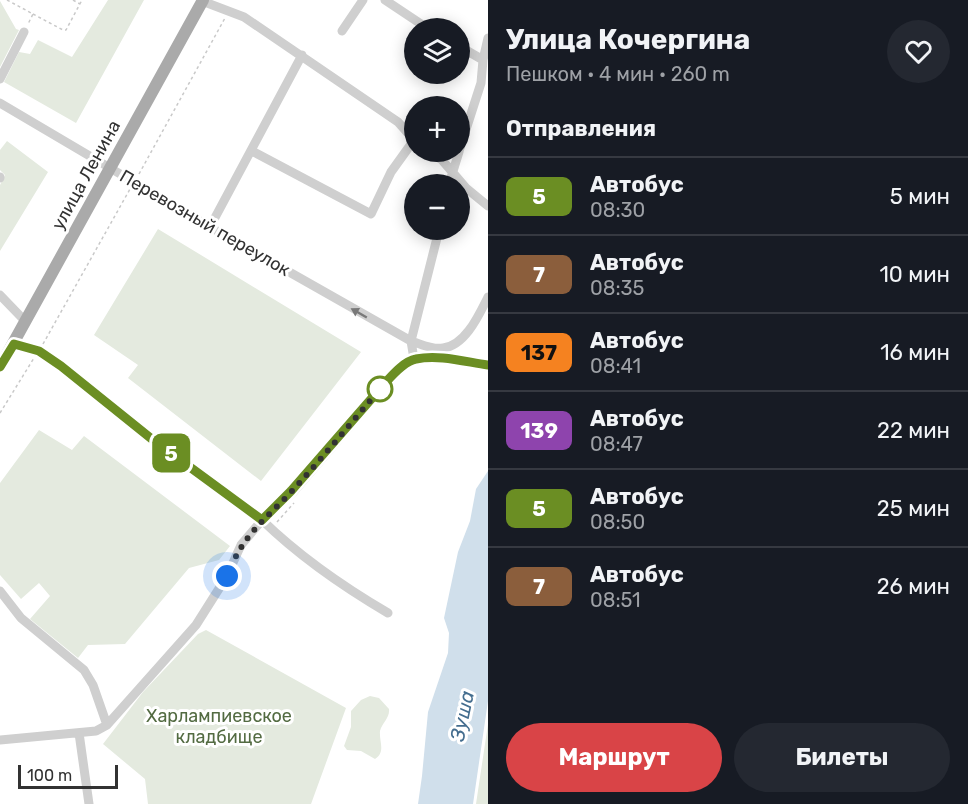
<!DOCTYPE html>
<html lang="ru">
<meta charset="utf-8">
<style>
body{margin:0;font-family:Rubik,sans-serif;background:#242831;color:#f1f3f6;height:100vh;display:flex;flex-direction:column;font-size:22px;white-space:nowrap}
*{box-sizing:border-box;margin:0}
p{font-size:20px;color:#9ea1a6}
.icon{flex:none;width:33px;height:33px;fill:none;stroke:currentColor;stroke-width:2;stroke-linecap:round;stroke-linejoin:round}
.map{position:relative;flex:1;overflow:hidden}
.sheet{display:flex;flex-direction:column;background:#171b24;width:480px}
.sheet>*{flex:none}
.badge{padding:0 12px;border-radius:9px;font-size:21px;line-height:39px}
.tools{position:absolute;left:404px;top:18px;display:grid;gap:12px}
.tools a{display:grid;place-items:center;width:66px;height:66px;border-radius:50%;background:#171b24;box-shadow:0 3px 15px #0003;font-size:30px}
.scale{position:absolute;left:18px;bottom:15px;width:100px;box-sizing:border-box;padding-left:6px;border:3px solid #323232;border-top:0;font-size:16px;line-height:21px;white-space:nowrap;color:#323232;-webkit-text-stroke:4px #fff;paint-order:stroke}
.you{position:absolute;width:30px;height:30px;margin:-15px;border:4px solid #fff;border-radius:50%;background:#1a73e8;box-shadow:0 0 0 9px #1a73e833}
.map>.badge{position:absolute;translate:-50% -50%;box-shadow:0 0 0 3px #fff}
h2{padding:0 18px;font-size:22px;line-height:54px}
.round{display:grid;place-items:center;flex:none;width:63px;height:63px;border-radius:32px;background:#242831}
.summary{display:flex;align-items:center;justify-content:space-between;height:102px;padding:0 18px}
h1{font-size:28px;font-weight:700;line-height:45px}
.button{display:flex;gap:12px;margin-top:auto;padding:12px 18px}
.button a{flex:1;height:69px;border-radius:36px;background:#d94447;color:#fff;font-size:24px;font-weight:700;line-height:69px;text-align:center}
.button a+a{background:#242831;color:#f1f3f6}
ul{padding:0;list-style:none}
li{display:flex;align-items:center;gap:18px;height:78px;padding:0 18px;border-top:2px solid #363941}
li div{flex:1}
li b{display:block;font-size:22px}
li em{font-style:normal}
li .badge{min-width:66px;font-weight:700;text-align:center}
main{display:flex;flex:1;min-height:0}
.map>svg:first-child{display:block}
.green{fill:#e4eadf}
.water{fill:#d0dfeb}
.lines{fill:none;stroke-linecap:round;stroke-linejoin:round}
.path{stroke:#c9c9c9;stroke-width:1.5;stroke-dasharray:3 3;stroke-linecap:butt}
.minor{stroke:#cfcfcf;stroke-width:9}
.major{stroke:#aaa;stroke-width:12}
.oneway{fill:#797979}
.line-casing{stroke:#fff;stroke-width:14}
.line{stroke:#6b8e23;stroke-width:9}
.walk{stroke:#323232;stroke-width:6;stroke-dasharray:0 10.8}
.stop-dot{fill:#fff;stroke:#6b8e23;stroke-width:3}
.labels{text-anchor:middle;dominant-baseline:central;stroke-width:6;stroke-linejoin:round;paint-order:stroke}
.street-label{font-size:18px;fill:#323232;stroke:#fff}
.park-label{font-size:18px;fill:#536b42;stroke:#fff}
.water-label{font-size:20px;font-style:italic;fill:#456e8f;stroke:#fff}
</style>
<main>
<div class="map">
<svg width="488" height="804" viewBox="0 0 488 804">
<rect width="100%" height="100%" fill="#fff"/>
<path class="green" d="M108 0H144L76 123 4 82 19 52 30 54 38 40 72 57Z
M0 1 16 29 19 30 0 67Z
M7 141 48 172 0 251V185L5 175 0 170V150Z
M158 229 361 352 261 481 128 378 138 365 94 335Z
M39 430 72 450 84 436 230 546 219 560 189 568 125 644 88 645 78 658 30 619 50 596 39 583 21 599 0 575V483Z
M206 630 346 708 311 804H148L145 779 103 744 143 692 198 634Z
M370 696 379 698 389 709C390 718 382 723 380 731 379 742 386 752 375 759L361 751 347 750 344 746 351 727V711L361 700Z
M488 724V804H476Z"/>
<path class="water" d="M488 471V701L473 804H418L422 776 428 712 448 653 449 633 444 618 458 552 470 521 476 489Z"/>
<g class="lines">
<path class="path" d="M7 0 33 14 28 24
M73 0 80 4
M33 14 63 30H66L82 0
M139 174 225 18
M43 344 130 189
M0 413 34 358
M277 522 294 503"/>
<path class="minor" d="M385 0 427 28
M202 1 244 17 398 122 414 140
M342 31 363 0
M459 46 483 60
M0 79 24 32
M0 103 210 227 411 341C421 344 432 350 443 348 465 346 479 315 488 297
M252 151 371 214 391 172 414 140
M459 151 481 83 483 60 488 38
M430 152 442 160 466 188 488 206
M0 178V177
M449 184 459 152
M210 227 302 55
M0 295 26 322
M414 359 411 341 439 230
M0 591 21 618 84 670 93 685 107 725
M79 733 89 804
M0 740 96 731 107 725 196 625 227 576 241 545 262 520C300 557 342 586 388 613"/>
<path class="major" d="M14 344 39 351 61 366 153 440 262 520 292 491 386 382C394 373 405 361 416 359 439 354 466 362 488 365
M0 367 203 0"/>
</g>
<defs><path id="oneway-solid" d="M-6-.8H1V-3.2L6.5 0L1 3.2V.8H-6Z" transform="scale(1.5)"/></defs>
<use class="oneway" href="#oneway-solid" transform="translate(359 313) rotate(-150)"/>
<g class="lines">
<g class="line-casing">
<path id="line" d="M0 367 14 344 39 351 61 366 153 440 262 520 291 491 386 382C394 373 405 361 416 359 439 354 466 362 488 365"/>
</g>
<use href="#line" class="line"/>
<path class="walk" d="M227 576C243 534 264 521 293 490 325 455 355 418 386 382L380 389"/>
</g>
<circle class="stop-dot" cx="380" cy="389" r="12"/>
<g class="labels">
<g class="street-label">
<text transform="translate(86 175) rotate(-61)">улица Ленина</text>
<text transform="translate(205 223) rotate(30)">Перевозный переулок</text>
</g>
<g class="park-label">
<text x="219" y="716">Харлампиевское<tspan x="219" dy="21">кладбище</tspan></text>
</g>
<g class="water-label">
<text transform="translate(462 716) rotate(-78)">Зуша</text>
</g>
</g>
</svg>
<div class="tools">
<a><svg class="icon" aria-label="layers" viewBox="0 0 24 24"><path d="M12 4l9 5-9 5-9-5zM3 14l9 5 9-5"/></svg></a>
<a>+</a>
<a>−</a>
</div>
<div class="scale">100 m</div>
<div class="you" style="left:227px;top:576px"></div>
<b class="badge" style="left:171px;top:453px;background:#6b8e23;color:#fff">5</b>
</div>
<section class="sheet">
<div class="summary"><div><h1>Улица Кочергина</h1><p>Пешком · 4 мин · 260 m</p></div><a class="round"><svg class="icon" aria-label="heart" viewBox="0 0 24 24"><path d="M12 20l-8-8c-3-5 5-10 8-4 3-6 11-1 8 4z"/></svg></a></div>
<h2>Отправления</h2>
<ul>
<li><span class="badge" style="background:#6b8e23;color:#fff">5</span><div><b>Автобус</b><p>08:30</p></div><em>5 мин</em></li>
<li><span class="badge" style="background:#8b5e3c;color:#fff">7</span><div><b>Автобус</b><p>08:35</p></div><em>10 мин</em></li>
<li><span class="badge" style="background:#f58220;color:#111">137</span><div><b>Автобус</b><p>08:41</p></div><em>16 мин</em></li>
<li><span class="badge" style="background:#8e44ad;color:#fff">139</span><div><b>Автобус</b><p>08:47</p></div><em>22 мин</em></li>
<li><span class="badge" style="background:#6b8e23;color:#fff">5</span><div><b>Автобус</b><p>08:50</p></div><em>25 мин</em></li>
<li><span class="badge" style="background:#8b5e3c;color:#fff">7</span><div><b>Автобус</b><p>08:51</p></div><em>26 мин</em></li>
</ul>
<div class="button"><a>Маршрут</a><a>Билеты</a></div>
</section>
</main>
